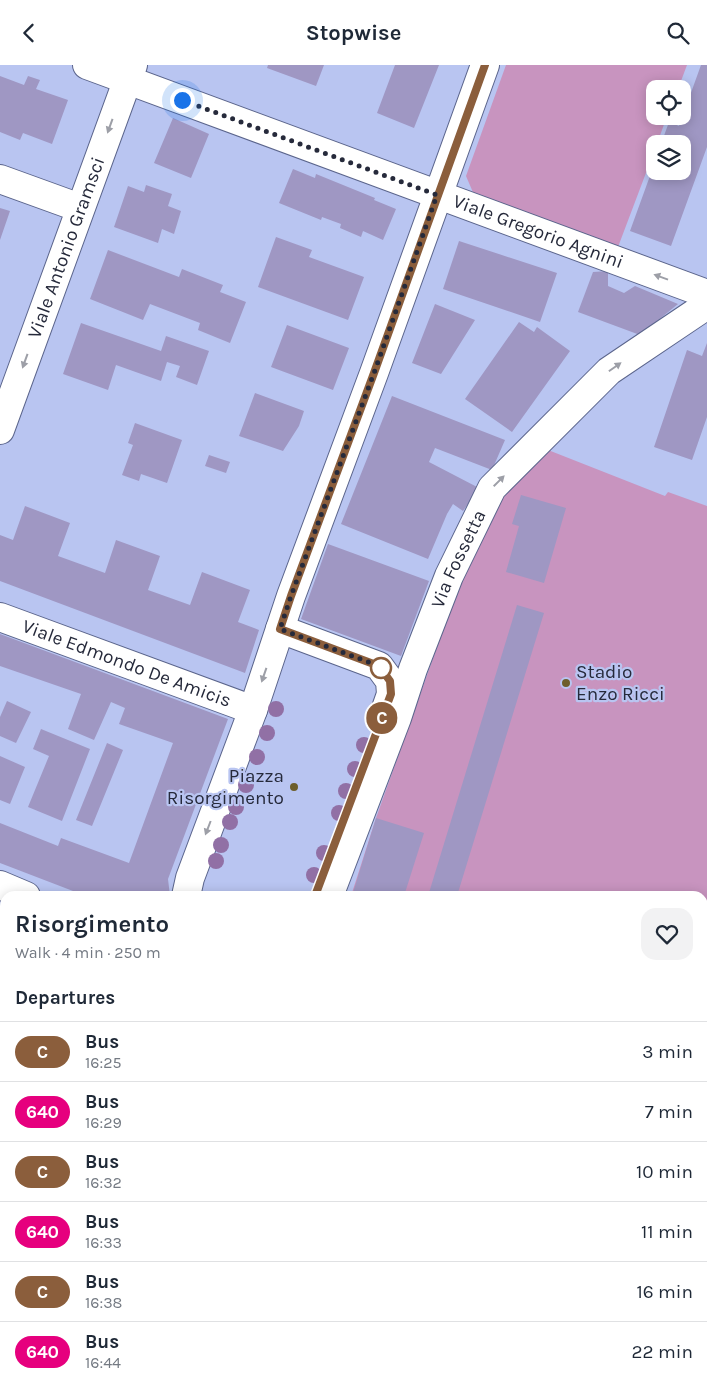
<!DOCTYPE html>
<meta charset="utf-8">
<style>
body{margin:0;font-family:Karla,sans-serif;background:#f2f2f3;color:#1f2937;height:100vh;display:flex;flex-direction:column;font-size:19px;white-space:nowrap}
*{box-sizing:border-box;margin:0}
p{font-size:16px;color:#747a83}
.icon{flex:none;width:28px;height:28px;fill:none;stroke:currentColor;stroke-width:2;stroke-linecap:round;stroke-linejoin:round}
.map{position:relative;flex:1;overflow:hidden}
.sheet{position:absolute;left:0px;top:826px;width:708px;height:501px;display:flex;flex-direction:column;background:#fff;border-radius:15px 15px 0 0;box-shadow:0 2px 12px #0003}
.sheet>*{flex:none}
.badge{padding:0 10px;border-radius:16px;font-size:18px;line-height:32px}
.fabs{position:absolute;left:646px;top:15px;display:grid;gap:10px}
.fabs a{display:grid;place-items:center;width:45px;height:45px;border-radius:10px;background:#fff;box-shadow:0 2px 12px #0003;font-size:25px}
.you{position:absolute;width:25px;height:25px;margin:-12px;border:4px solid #fff;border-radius:50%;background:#1a73e8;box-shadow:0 0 0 8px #1a73e833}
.map>.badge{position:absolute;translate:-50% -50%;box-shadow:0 0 0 2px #fff}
h2{padding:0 15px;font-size:19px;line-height:45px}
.round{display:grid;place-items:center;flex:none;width:52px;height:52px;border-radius:15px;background:#f2f2f3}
.overview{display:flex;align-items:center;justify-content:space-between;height:85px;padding:0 15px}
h1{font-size:24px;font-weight:700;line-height:38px}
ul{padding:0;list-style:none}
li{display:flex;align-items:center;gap:15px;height:60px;padding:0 15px;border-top:1px solid #e0e1e3}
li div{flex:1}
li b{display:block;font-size:19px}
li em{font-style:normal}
li .badge{min-width:55px;font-weight:700;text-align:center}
header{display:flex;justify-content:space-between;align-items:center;height:65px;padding:0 15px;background:#fff;font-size:22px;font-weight:700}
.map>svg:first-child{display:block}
.green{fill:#c894bf}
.building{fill:#9f97c3}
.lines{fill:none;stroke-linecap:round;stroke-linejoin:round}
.minor-casing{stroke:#5b658c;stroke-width:30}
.minor{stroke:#fff;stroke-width:28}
.tree{fill:#9170a5}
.oneway{fill:#9d9fa7}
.line-casing{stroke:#fff;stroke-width:11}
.line{stroke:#8b5e3c;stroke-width:8}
.walk{stroke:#262a3b;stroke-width:5;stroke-dasharray:0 9}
.stop-dot{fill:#fff;stroke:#8b5e3c;stroke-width:2.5}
.poi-dot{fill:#6d5e2b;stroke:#b9c5f1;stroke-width:2}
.labels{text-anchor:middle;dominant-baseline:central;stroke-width:4.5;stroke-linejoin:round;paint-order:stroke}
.street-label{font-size:19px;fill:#262a3b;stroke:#b9c5f1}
.poi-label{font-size:19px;fill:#262a3b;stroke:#b9c5f1;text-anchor:start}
</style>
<header><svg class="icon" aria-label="back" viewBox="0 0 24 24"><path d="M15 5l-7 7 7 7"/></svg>Stopwise<svg class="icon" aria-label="search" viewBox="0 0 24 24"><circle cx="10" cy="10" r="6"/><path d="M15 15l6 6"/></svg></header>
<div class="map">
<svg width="707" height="1327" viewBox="0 0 707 1327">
<rect width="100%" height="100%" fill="#b9c5f1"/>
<path class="green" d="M506 0H687L678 24H655V51H667L657 79H655V84L618 182 475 132 466 111Z
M543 383 665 431 668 427 707 441V1041L703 1056 702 831H351L376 753 472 484 502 431Z
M703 1240 707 1242V1327H661V1323L702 1322Z"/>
<path class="building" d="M268 0H324L316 21 267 3Z
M395 0H439L414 63 377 48Z
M701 0H707V82L671 181 630 166 655 97V106H682V79H661L669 57 679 61Z
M0 11 24 20 28 11 40 15 36 24 68 35 52 79 23 68 20 75 0 67Z
M173 53 209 69 191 113 154 98Z
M293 104 315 113 316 109 375 133 374 135 396 144 383 175 363 166 361 172 340 163 341 159 322 152 321 155 279 138Z
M146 120 172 129 168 141 181 146 174 169 162 164 158 178 114 162 128 121 144 127Z
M0 143 10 146 0 175Z
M276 172 312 185 309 192 364 212 348 255 258 222Z
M459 176 557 208 540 257 443 224Z
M108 185 179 212 182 204 223 220 220 227 246 237 230 278 198 265 200 258 150 239 143 255 90 234Z
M608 206V221L624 228 635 221 678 239 640 270 578 247 593 207Z
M435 239 475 255 441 309 412 298Z
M519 257 534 267 537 262 570 286 512 367 465 334Z
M81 258 161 286 166 271 209 286 197 320 176 312 180 301 167 297 161 316 116 300 108 325 63 309Z
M287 260 349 283 333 325 271 302Z
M707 278V352L692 395 654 382 687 285 702 291Z
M255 328 304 346 299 361 283 386 239 371Z
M392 331 505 375 492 405 435 383 429 397 479 423 463 446 453 439 447 449 428 494 341 459Z
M135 358 182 375 167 418 141 409 139 416 122 410 133 380 128 378Z
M209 390 230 397 226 408 205 401Z
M521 430 566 443 544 518 506 507 519 461 512 459Z
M25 441 70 458 58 491 105 508 116 475 160 491 148 525 190 540 202 507 250 525 238 557 259 565 245 608 0 516V470L13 475Z
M328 479 429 516 401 591 301 554Z
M517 540 544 548 457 831H428Z
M0 569 228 654 168 814 170 831H86L0 798V758L58 781 61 773 129 798 173 678 119 659 125 643 111 637 94 675 68 664 81 629 0 601Z
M7 636 31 647 16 678 0 671V652Z
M41 664 90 684 62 756 28 742 49 691 33 684Z
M107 678 123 685 92 761 76 755Z
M0 691 25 702 10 739 0 735Z
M376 753 424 768 404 831H352Z
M0 945 5 947V1006L0 1005Z
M66 1322H117L116 1327H65Z
M202 1322H252L251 1327H202Z
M596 1322H625L624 1327H595Z"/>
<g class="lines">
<g class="minor-casing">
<g id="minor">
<path id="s1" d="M87 0 707 229"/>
<path d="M0 114 80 143"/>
<path id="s2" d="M0 365 133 0"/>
<path id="s3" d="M0 552 253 645"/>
<path d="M280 564 379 601 390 616 391 629 384 649"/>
<path d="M0 820 26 831"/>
<path d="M186 831 190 813 253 645 291 531 374 308 485 0"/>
<path id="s4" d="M329 831 397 653 413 604 449 511 492 423 609 306 707 240"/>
<path d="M0 1168 5 1134"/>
<path d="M702 1222 707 1224"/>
<path d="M298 1327V1322"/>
</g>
</g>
<use href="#minor" class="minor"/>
</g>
<g class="tree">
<circle cx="276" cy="644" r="8"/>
<circle cx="267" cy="668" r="8"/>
<circle cx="364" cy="680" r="8"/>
<circle cx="257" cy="692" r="8"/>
<circle cx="355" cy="704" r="8"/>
<circle cx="246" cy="720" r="8"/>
<circle cx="346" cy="726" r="8"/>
<circle cx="236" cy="742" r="8"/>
<circle cx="339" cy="748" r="8"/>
<circle cx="230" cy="757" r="8"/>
<circle cx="221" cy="780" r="8"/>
<circle cx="324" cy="788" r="8"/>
<circle cx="216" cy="796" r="8"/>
<circle cx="314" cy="810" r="8"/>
</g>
<defs><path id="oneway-solid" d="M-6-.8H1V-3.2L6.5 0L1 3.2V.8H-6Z" transform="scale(1.25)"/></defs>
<g class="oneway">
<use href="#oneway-solid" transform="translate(110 61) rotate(110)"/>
<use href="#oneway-solid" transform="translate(661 212) rotate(-160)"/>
<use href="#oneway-solid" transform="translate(25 296) rotate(110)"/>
<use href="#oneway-solid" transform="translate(615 302) rotate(-35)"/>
<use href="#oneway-solid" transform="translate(499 416) rotate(-45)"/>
<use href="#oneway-solid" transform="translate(264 610) rotate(109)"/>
<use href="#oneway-solid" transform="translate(208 763) rotate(111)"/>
</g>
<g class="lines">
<g class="line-casing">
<path id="line" d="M315 831 391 629 390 616 379 601 280 564 291 531 374 308 485 0"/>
</g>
<use href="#line" class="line"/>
<path class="walk" d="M182 35 437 130 374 308 291 531 280 564 379 601 381 603"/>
</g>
<circle class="stop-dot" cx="381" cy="603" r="10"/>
<g class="poi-dot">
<circle cx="566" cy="618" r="5"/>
<circle cx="294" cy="722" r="5"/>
</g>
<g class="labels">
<g class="street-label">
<text stroke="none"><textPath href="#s1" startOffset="481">Viale Gregorio Agnini</textPath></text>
<text stroke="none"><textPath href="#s2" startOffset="194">Viale Antonio Gramsci</textPath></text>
<text stroke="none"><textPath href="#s4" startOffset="361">Via Fossetta</textPath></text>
<text stroke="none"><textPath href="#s3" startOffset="135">Viale Edmondo De Amicis</textPath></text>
</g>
<g class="poi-label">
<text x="576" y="607">Stadio<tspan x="576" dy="22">Enzo Ricci</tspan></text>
<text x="284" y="711" text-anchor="end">Piazza<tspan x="284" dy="22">Risorgimento</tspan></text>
</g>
</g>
</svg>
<div class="fabs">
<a><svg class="icon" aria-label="locate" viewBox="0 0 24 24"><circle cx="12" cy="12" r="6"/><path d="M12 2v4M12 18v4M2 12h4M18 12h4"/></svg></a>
<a><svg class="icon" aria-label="layers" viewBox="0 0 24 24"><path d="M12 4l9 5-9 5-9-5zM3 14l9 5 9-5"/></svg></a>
</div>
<div class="you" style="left:182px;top:35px"></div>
<b class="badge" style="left:382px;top:653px;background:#8b5e3c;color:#fff">C</b>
<section class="sheet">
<div class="overview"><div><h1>Risorgimento</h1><p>Walk · 4 min · 250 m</p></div><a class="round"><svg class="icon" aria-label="heart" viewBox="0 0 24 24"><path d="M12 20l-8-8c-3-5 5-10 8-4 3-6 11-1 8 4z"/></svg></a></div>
<h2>Departures</h2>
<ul>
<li><span class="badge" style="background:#8b5e3c;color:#fff">C</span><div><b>Bus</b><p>16:25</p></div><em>3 min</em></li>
<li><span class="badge" style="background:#e6007e;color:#fff">640</span><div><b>Bus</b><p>16:29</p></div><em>7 min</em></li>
<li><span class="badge" style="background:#8b5e3c;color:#fff">C</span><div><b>Bus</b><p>16:32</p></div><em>10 min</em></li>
<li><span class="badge" style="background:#e6007e;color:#fff">640</span><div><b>Bus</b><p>16:33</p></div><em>11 min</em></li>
<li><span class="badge" style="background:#8b5e3c;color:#fff">C</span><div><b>Bus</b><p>16:38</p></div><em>16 min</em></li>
<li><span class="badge" style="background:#e6007e;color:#fff">640</span><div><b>Bus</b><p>16:44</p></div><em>22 min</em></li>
</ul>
</section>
</div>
